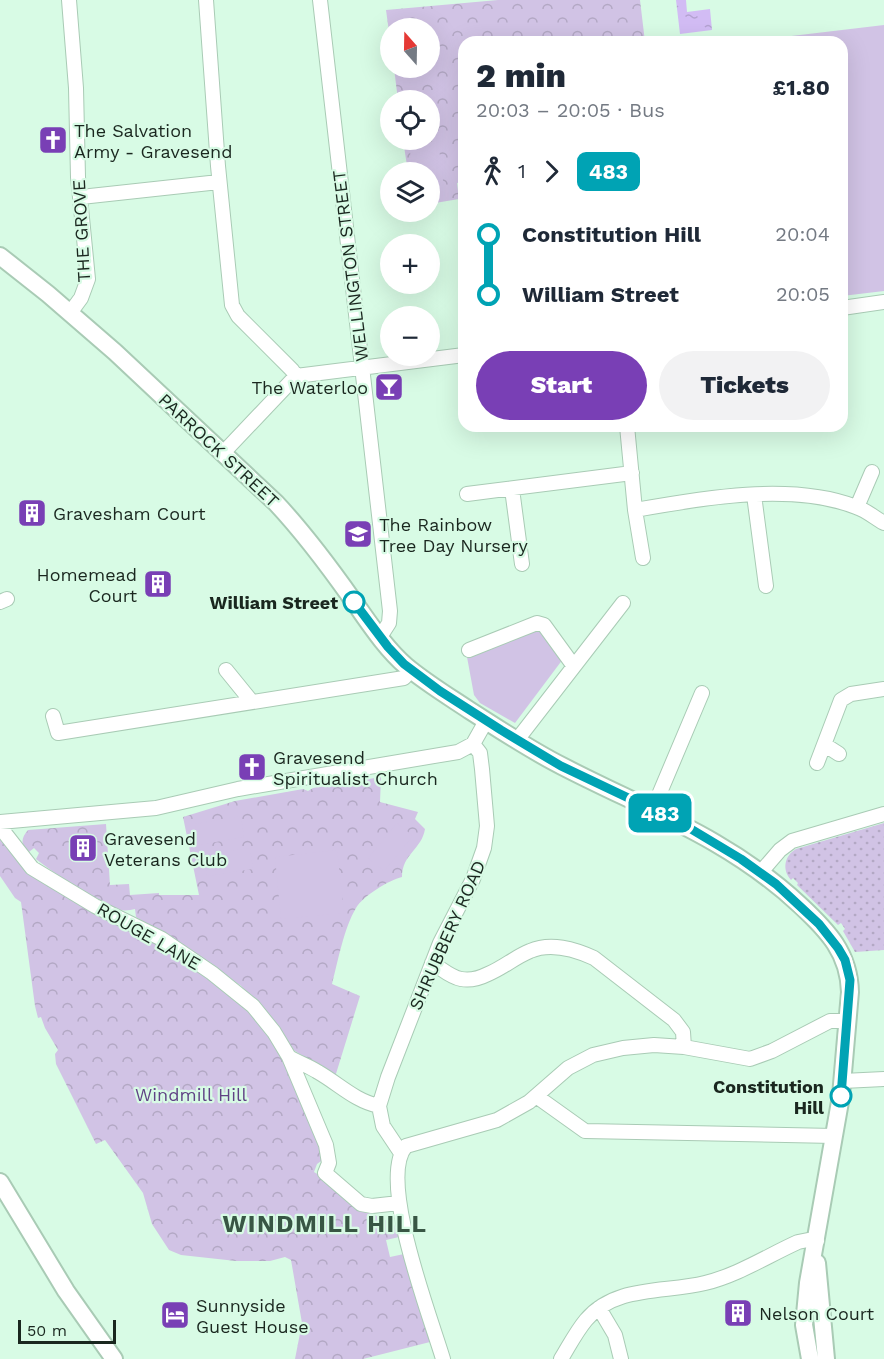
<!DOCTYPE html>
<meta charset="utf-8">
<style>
body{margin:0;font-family:"Work Sans",sans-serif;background:#f2f2f3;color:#1f2937;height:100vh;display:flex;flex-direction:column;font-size:22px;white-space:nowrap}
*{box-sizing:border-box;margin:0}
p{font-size:20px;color:#747a83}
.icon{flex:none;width:33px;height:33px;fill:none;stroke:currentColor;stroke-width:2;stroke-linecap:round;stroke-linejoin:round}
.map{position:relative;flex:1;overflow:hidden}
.drawer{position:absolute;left:458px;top:36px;width:390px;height:396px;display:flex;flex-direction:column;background:#fff;border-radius:18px;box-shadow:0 6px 24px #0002}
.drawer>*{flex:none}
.badge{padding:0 12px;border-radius:9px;font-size:21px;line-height:39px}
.needle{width:39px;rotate:340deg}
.controls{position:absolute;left:380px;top:18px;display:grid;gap:12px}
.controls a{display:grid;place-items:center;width:60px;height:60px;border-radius:50%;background:#fff;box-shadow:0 6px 24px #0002;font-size:30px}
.scale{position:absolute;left:18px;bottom:15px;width:98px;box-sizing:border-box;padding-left:6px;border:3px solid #1a271f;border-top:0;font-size:16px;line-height:21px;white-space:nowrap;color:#1a271f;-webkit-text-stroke:4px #d8fbe5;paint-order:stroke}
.map>.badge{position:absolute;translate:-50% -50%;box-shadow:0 0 0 3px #fff}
.legs{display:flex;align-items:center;gap:9px;height:66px;padding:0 18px;font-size:20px}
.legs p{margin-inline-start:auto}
.summary{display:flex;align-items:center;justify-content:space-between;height:102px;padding:0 18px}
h1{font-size:33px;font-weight:800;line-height:45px}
.action{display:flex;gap:12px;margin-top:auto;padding:12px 18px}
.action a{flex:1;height:69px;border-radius:36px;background:#793fb5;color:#fff;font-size:24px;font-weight:800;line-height:69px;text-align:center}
.action a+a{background:#f2f2f3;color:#1f2937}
ul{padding:0 18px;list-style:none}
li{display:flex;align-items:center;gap:21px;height:60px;font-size:22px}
li i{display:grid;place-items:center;width:9px;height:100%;margin:0 8px;background:currentColor}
li i::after{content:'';width:15px;height:15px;margin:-8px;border:4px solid;border-radius:50%;background:#fff}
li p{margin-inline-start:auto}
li:first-child i{background:linear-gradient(#0000 50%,currentColor 0)}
li:last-child i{background:linear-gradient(currentColor 50%,#0000 0)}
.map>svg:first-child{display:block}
.grass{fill:url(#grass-dots)}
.park{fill:url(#park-crowns)}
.garden{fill:#d1c3e5}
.water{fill:url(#water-ripples)}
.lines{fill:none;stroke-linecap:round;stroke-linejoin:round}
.minor-casing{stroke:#a9cbb5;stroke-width:16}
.tertiary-casing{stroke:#a9cbb5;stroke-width:20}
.minor{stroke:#fff;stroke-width:14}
.tertiary{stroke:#fff;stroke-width:16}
.line-1-casing{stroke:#fff;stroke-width:14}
.line-1{stroke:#00a3b4;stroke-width:9}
.stop-1-dot{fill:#fff;stroke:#00a3b4;stroke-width:3}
.labels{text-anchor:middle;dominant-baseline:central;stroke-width:4.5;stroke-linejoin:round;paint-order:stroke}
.poi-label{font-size:18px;fill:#1a271f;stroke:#d8fbe5;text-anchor:start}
.street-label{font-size:18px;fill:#1a271f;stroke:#d8fbe5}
.stop-label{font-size:18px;font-weight:bold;fill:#1a271f;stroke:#d8fbe5;text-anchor:end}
.park-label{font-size:18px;fill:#604285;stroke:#d8fbe5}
.district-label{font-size:24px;font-weight:bold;letter-spacing:1.5px;fill:#385644;stroke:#d8fbe5}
</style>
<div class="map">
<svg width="884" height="1359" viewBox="0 0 884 1359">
<defs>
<pattern id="grass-dots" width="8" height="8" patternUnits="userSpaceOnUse" patternTransform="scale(1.5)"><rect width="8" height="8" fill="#d1c3e5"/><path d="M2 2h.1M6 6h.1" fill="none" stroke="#b3a8c4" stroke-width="1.8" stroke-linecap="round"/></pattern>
<pattern id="park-crowns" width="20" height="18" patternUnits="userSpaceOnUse" patternTransform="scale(1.5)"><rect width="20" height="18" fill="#d1c3e5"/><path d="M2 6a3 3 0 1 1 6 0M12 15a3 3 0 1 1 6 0" fill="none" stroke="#b3a8c4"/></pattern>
<pattern id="water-ripples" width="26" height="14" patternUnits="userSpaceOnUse" patternTransform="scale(1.5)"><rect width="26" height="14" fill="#d2bcf4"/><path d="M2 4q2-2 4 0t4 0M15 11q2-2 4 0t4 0" fill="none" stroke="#b4a2d1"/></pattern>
</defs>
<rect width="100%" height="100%" fill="#d8fbe5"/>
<path class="grass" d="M884 823V950L855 952 843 931 845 929 841 923 838 925 797 885 798 883 793 878 791 880C782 870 784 856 796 849Z"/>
<path class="park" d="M498 0H640L645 42H464L463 182 457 183 459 199 429 204V172H408L403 140H429V100H398L394 68H429V28H390V39L386 10Z
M381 777 380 802 418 812 415 819 425 829C422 849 402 854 402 877 389 880 363 896 356 908 344 928 338 961 332 984L360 996 335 1077 292 1049 269 1014 240 985 136 917 135 909C131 910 125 911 121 910 104 908 51 871 36 859L39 853 34 848 29 852C20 845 21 838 28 830L106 824 110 885 129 884 130 895 159 893V895H199L183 817 235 801 303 789 308 791 313 788Z
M0 839 5 842 27 871 173 951 258 1017 297 1084 324 1159 317 1164 314 1172 334 1184 366 1211 394 1224 399 1237 386 1240 390 1257 404 1254 430 1342 363 1359H295L302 1323 291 1260 285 1257 270 1261H236L181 1255 169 1250 152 1224 143 1193 105 1140 96 1144 56 1064 55 1054 58 1050 45 1028 41 1017 38 1018 35 1006 21 902 15 898 0 876Z"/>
<path class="garden" d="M884 25V291L842 296V42H742Z
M438 141 445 195 429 197V172H413L409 145Z
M538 628 563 659 515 723 480 703 474 695 467 657Z
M241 816 244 837 199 845 195 824Z
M397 823 413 836 384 871 368 858Z
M250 848 253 869 207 876 204 855Z
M337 850 344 913 281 919 275 857Z"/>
<path class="water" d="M676 0H686L687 12 710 9 712 30 680 34Z"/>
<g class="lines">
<g class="minor-casing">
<path id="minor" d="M69 0 76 88 78 177 88 279 81 298 70 313
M206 0 218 166 232 305 238 316 292 370 296 376
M320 0 390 611 389 623 380 637
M81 197 219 182
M842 308 884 302
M627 426 635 510 643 558
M223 453 296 376 464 355
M512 489 522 564
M467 494 632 473
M754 495 766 586
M857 507 872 472
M635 510C702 498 792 482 856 507 866 510 875 518 884 523
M0 602 7 599
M469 650 537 623 544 625 573 665
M226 670 252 702
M53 716 58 733 404 678 411 670
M517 740 623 603
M825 745 839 754
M817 763 841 700 851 694 884 689
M653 809 702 693
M0 822 156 808 238 789 458 752 473 744 486 721
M0 827 32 868 95 906 162 939 212 973 253 1006 274 1032 289 1057 326 1145 329 1163 325 1173 361 1204 372 1206 399 1203
M761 872 780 850 792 841 884 814
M432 963C441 968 450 977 461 979 471 981 480 978 488 974 503 968 515 957 530 951 551 942 574 949 594 958L674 1020 683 1032 684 1047
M289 1057C299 1063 309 1066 318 1072 339 1084 355 1101 379 1106
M843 1081 884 1079
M536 1096 585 1131 834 1136
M401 1153 383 1126 379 1106 388 1077 440 943 473 879 484 848 487 826 482 769 480 753 473 744
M599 1308 615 1335 621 1359
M443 1359C431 1318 377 1179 406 1146L497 1120 529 1102 568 1068 593 1055 623 1048 654 1045 684 1047 750 1059 772 1051 830 1021H848
M561 1359C569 1346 576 1332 586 1320 615 1285 665 1293 705 1283 738 1275 767 1256 798 1242L808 1240 817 1241"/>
</g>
<g class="tertiary-casing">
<path id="tertiary" d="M0 256 48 294 115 352 276 503C304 533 328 565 352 599 368 621 384 647 406 666 425 682 448 696 469 710 499 729 530 750 562 766 647 810 728 838 800 905 828 931 849 953 850 992L841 1096 808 1283 804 1325 810 1359
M0 1182 66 1291 114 1359
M817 1263 826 1359"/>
</g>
<use href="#minor" class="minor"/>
<use href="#tertiary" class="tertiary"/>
</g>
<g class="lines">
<g class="line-1-casing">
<path id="line-1" d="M354 602 388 647 404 664 440 691 501 730 561 766 681 823 741 859 776 884 819 924 838 948 845 960 850 980 841 1096"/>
</g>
<use href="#line-1" class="line-1"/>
</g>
<defs>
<g id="church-square" transform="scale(1.5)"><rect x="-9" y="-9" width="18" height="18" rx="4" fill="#793fb5" stroke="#d8fbe5"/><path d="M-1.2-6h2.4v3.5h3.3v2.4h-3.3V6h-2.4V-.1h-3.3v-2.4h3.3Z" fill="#fff"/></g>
<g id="bar-square" transform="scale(1.5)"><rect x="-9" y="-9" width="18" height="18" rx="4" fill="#793fb5" stroke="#d8fbe5"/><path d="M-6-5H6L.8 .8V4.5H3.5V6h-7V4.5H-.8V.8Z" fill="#fff"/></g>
<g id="building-square" transform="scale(1.5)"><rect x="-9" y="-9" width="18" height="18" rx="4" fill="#793fb5" stroke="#d8fbe5"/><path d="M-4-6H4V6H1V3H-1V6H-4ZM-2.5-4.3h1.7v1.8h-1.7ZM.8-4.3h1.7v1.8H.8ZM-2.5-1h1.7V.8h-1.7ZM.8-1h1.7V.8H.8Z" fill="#fff"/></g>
<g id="school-square" transform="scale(1.5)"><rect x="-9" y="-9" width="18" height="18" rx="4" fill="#793fb5" stroke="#d8fbe5"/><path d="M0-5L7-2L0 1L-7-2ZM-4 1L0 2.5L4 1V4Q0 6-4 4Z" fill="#fff"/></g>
<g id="hotel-square" transform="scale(1.5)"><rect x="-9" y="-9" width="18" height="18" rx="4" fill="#793fb5" stroke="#d8fbe5"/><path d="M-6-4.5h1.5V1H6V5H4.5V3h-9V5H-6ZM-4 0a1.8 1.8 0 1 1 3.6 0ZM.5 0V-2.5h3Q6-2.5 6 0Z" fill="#fff"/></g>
</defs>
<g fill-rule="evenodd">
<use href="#church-square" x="53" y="140"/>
<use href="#bar-square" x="389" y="387"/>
<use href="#building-square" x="32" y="513"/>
<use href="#school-square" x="358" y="534"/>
<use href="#building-square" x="158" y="584"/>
<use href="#church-square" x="252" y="767"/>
<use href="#building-square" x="83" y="848"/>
<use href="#building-square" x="738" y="1313"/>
<use href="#hotel-square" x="175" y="1315"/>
</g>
<g class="stop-1-dot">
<circle cx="354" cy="602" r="10"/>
<circle cx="841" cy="1096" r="10"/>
</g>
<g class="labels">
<g class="poi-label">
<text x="74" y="130">The Salvation<tspan x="74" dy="21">Army - Gravesend</tspan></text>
<text x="368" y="387" text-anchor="end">The Waterloo</text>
<text x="53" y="513">Gravesham Court</text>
<text x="379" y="524">The Rainbow<tspan x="379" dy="21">Tree Day Nursery</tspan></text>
<text x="137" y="574" text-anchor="end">Homemead<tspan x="137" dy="21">Court</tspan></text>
<text x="273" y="757">Gravesend<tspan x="273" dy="21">Spiritualist Church</tspan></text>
<text x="104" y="838">Gravesend<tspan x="104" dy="21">Veterans Club</tspan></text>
<text x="196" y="1305">Sunnyside<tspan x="196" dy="21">Guest House</tspan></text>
<text x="759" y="1313">Nelson Court</text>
</g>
<g class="street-label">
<text transform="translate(81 231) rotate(-93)">THE GROVE</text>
<text transform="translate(350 266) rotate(-97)">WELLINGTON STREET</text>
<text transform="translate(219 450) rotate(43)">PARROCK STREET</text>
<text transform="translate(447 935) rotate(-66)">SHRUBBERY ROAD</text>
<text transform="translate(149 936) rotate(30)">ROUGE LANE</text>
</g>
<g class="stop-label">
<text x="338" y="602">William Street</text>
<text x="824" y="1086">Constitution<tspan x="824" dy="21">Hill</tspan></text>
</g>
<g class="park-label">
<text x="191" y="1094">Windmill Hill</text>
</g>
<g class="district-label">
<text x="325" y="1224">WINDMILL HILL</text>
</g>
</g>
</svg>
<div class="controls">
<a><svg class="needle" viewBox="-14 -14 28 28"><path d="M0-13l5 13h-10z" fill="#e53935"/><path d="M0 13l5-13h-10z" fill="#747a83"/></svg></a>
<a><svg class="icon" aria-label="locate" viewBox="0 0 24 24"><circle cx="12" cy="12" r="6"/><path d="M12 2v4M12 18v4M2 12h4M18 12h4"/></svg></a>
<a><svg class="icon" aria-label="layers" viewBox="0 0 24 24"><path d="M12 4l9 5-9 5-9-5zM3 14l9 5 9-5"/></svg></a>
<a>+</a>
<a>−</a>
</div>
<div class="scale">50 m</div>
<b class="badge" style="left:660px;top:813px;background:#00a3b4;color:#fff">483</b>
<section class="drawer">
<div class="summary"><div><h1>2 min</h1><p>20:03 – 20:05 · Bus</p></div><b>£1.80</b></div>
<div class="legs"><svg class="icon" aria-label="walk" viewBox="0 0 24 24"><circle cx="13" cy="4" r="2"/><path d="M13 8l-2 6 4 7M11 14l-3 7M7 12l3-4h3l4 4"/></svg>1<svg class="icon" aria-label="forward" viewBox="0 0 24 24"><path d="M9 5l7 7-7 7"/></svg><b class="badge" style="background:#00a3b4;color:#fff">483</b></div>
<ul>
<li><i style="color:#00a3b4"></i><b>Constitution Hill</b><p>20:04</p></li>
<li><i style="color:#00a3b4"></i><b>William Street</b><p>20:05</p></li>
</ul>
<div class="action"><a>Start</a><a>Tickets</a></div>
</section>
</div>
